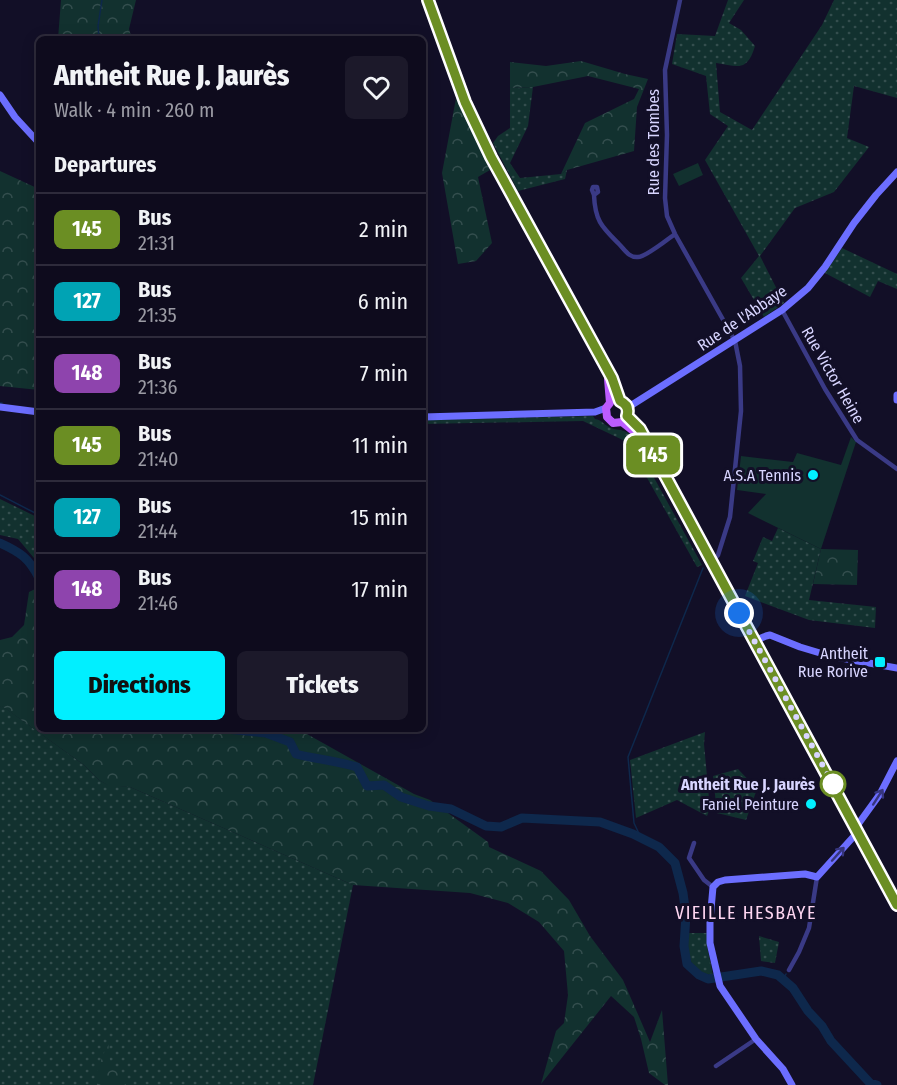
<!DOCTYPE html>
<meta charset="utf-8">
<style>
body{margin:0;font-family:"Fira Sans Condensed",sans-serif;background:#1c192a;color:#f1f3f6;height:100vh;display:flex;flex-direction:column;font-size:22px;white-space:nowrap}
*{box-sizing:border-box;margin:0}
p{font-size:20px;color:#9b9ba4}
.icon{flex:none;width:33px;height:33px;fill:none;stroke:currentColor;stroke-width:2;stroke-linecap:round;stroke-linejoin:round}
.map{position:relative;flex:1;overflow:hidden}
.sheet{position:absolute;left:36px;top:36px;width:390px;height:696px;display:flex;flex-direction:column;background:#0e0b1d;border-radius:9px;box-shadow:0 3px 15px #0003,0 0 0 2px #2e2b3b}
.sheet>*{flex:none}
.badge{padding:0 12px;border-radius:9px;font-size:21px;line-height:39px}
.you{position:absolute;width:30px;height:30px;margin:-15px;border:4px solid #fff;border-radius:50%;background:#1a73e8;box-shadow:0 0 0 9px #1a73e833}
.map>.badge{position:absolute;translate:-50% -50%;box-shadow:0 0 0 3px #fff}
h2{padding:0 18px;font-size:22px;line-height:54px}
.round{display:grid;place-items:center;flex:none;width:63px;height:63px;border-radius:9px;background:#1c192a}
.summary{display:flex;align-items:center;justify-content:space-between;height:102px;padding:0 18px}
h1{font-size:28px;font-weight:800;line-height:45px}
.cta{display:flex;gap:12px;margin-top:auto;padding:12px 18px}
.cta a{flex:1;height:69px;border-radius:9px;background:#01efff;color:#111;font-size:24px;font-weight:800;line-height:69px;text-align:center}
.cta a+a{background:#1c192a;color:#f1f3f6}
ul{padding:0;list-style:none}
li{display:flex;align-items:center;gap:18px;height:72px;padding:0 18px;border-top:2px solid #2e2b3b}
li div{flex:1}
li b{display:block;font-size:22px}
li em{font-style:normal}
li .badge{min-width:66px;font-weight:700;text-align:center}
.map>svg:first-child{display:block}
.grass{fill:url(#grass-dots)}
.forest{fill:url(#forest-crowns)}
.park{fill:#12312f}
.lines{fill:none;stroke-linecap:round;stroke-linejoin:round}
.stream{stroke:#0e284c;stroke-width:1.5}
.river{stroke:#0e284c;stroke-width:9}
.street{stroke:#3a3a86;stroke-width:4.5}
.secondary{stroke:#6c6eff;stroke-width:7}
.primary{stroke:#bc5cff;stroke-width:8}
.oneway{stroke:#36357d}
.line-casing{stroke:#fff;stroke-width:14}
.line{stroke:#6b8e23;stroke-width:9}
.walk{stroke:#d8d5ff;stroke-width:6;stroke-dasharray:0 10.8}
.poi-dot{fill:#01efff;stroke:#120f27;stroke-width:2}
.stop-dot{fill:#fff;stroke:#6b8e23;stroke-width:3}
.labels{text-anchor:middle;dominant-baseline:central;stroke-width:6;stroke-linejoin:round;paint-order:stroke}
.street-label{font-size:16px;fill:#d8d5ff;stroke:#120f27}
.poi-label{font-size:16px;fill:#d8d5ff;stroke:#120f27;text-anchor:end}
.stop-label{font-size:16px;font-weight:bold;fill:#d8d5ff;stroke:#120f27;text-anchor:end}
.neighbourhood-label{font-size:18px;letter-spacing:1.5px;fill:#ffd7f2;stroke:#120f27}
</style>
<div class="map">
<svg width="897" height="1085" viewBox="0 0 897 1085">
<defs>
<pattern id="grass-dots" width="8" height="8" patternUnits="userSpaceOnUse" patternTransform="scale(1.5)"><rect width="8" height="8" fill="#12312f"/><path d="M2 2h.1M6 6h.1" fill="none" stroke="#344e4e" stroke-width="1.8" stroke-linecap="round"/></pattern>
<pattern id="forest-crowns" width="20" height="18" patternUnits="userSpaceOnUse" patternTransform="scale(1.5)"><rect width="20" height="18" fill="#12312f"/><path d="M2 6a3 3 0 1 1 6 0M12 15a3 3 0 1 1 6 0" fill="none" stroke="#344e4e"/></pattern>
</defs>
<rect width="100%" height="100%" fill="#120f27"/>
<path class="grass" d="M728 0H744L729 23 741 30 755 46C747 73 737 66 716 63L720 112 752 130 822 25 834 0H897V98L854 86 847 138 869 147 834 192 795 208 760 256 784 303 764 317 741 278 759 256 705 160 728 126 710 114 706 76 672 64 677 34 715 36Z
M533 87 528 126 510 163 520 178 561 174 567 170 565 179 518 191 493 143 498 136 510 128V88Z
M842 248 897 274V289L878 281 870 297 825 273Z
M593 416 595 419C602 420 603 424 609 427 616 431 621 428 630 434L702 565 697 567 627 442 583 421 423 424V420Z
M0 499 39 518V564L18 539 0 535Z
M778 528 821 549 809 600 876 607 875 628 809 620 745 596 758 563 753 561 763 537 772 541Z
M1 705 84 765 99 780 108 785 130 787 353 885 313 1085H0V707Z
M705 732 704 744 710 809 707 816 677 800 636 818 630 760Z
M738 769 757 789 746 820 717 813 713 776Z
M688 933H707V946L713 975C689 974 686 953 688 933Z
M759 936 779 942 775 963 761 961Z"/>
<path class="forest" d="M61 0H136L129 29 132 39H58Z
M581 61 625 74 648 79 637 107 634 151 567 170 561 174 585 123 634 99 639 89 588 76 533 87 510 88V62L546 66Z
M457 93 490 170 478 177 492 243 476 261 458 264 442 173Z
M0 171 39 189V390L0 386Z
M821 549 858 550 857 585 813 584Z
M39 587V729H298L414 794 430 800 488 842 489 847 541 871 569 900 590 936 623 980 650 1042 662 1010 668 1085H665L649 1073 641 1039 634 1017 611 996 541 1084 556 1031 564 1023 568 995 564 951 539 922 508 903 470 893 353 885 130 787 109 786 99 780 84 765 2 706 0 707V640L12 637 24 625 29 592Z
M108 1042 110 1061 119 1070 126 1085H97L96 1074Z"/>
<path class="park" d="M698 163 703 175 679 186 673 174Z
M851 437 856 442 821 549 748 513 766 494 737 490 741 456 793 462 797 453 841 465Z"/>
<g class="lines">
<path class="stream" d="M99 39 98 26 102 0
M0 403H2
M0 495 39 515
M272 729 276 736
M641 838 634 823 628 757 703 568
M783 980 786 974"/>
<path class="river" d="M0 543C20 552 29 558 39 578
M227 729 266 733 290 742 296 754C316 759 337 761 357 767L367 786 384 785 401 797 429 806 451 809 486 826 501 827 522 818 600 822 633 834 659 847 675 863 683 893 686 915 684 946 687 964 699 975 708 979 761 971 778 975 793 988 808 1011 822 1026 831 1041 870 1083 877 1085"/>
<path class="street" d="M680 0 665 70 667 135 665 198 667 216 675 234 735 341 740 366 741 411 730 517 718 555 712 562
M594 195 592 190 593 187H597L598 192 594 195C595 221 602 227 619 244 625 250 629 258 638 257 646 257 668 239 675 234
M782 310 825 389 857 440 897 469
M694 843 689 858 704 880 713 887
M789 970 799 952 809 928 817 877
M716 1066 756 1039"/>
<path class="secondary" d="M0 95 15 117 39 143
M897 395V400
M0 407 39 412
M627 408 782 310 808 288 825 267 854 223 876 195 897 172
M423 417 595 412 606 408
M754 641 766 636 770 635 800 647 830 656 897 668
M792 1085 783 1069 756 1039 720 986 710 943V921L713 887 718 882 725 880 805 874 817 877 855 835 859 823 880 794 897 761"/>
<path class="primary" d="M428 0 465 102 491 157 612 378 620 401C626 404 629 409 627 416L622 422
M608 379 610 403 606 408 607 417 613 423 622 422 636 433 641 440
M627 416 640 429 897 905"/>
</g>
<defs><path id="oneway-shaft" d="M-6 0H5M1.5-3L5.5 0L1.5 3" fill="none" stroke-width="1.6" stroke-linecap="round" stroke-linejoin="round" transform="scale(1.5)"/></defs>
<g class="oneway">
<use href="#oneway-shaft" transform="translate(878 797) rotate(-57)"/>
<use href="#oneway-shaft" transform="translate(838 854) rotate(-48)"/>
</g>
<g class="lines">
<g class="line-casing">
<path id="line" d="M428 0 465 102 491 157 612 378 620 401C627 404 629 409 627 416L640 429 897 905"/>
</g>
<use href="#line" class="line"/>
<path class="walk" d="M739 613 833 784"/>
</g>
<g class="poi-dot">
<circle cx="813" cy="475" r="6"/>
<rect x="874" y="656" width="12" height="12" rx="3"/>
<circle cx="811" cy="804" r="6"/>
</g>
<circle class="stop-dot" cx="833" cy="784" r="12"/>
<g class="labels">
<g class="street-label">
<text transform="translate(653 142) rotate(-90)">Rue des Tombes</text>
<text transform="translate(742 318) rotate(-34)">Rue de l'Abbaye</text>
<text transform="translate(833 375) rotate(60)">Rue Victor Heine</text>
</g>
<g class="poi-label">
<text x="801" y="475">A.S.A Tennis</text>
<text x="868" y="653">Antheit<tspan x="868" dy="18">Rue Rorive</tspan></text>
<text x="799" y="804">Faniel Peinture</text>
</g>
<g class="stop-label">
<text x="815" y="784">Antheit Rue J. Jaurès</text>
</g>
<g class="neighbourhood-label">
<text x="746" y="913">VIEILLE HESBAYE</text>
</g>
</g>
</svg>
<div class="you" style="left:739px;top:613px"></div>
<b class="badge" style="left:653px;top:455px;background:#6b8e23;color:#fff">145</b>
<section class="sheet">
<div class="summary"><div><h1>Antheit Rue J. Jaurès</h1><p>Walk · 4 min · 260 m</p></div><a class="round"><svg class="icon" aria-label="heart" viewBox="0 0 24 24"><path d="M12 20l-8-8c-3-5 5-10 8-4 3-6 11-1 8 4z"/></svg></a></div>
<h2>Departures</h2>
<ul>
<li><span class="badge" style="background:#6b8e23;color:#fff">145</span><div><b>Bus</b><p>21:31</p></div><em>2 min</em></li>
<li><span class="badge" style="background:#00a3b4;color:#fff">127</span><div><b>Bus</b><p>21:35</p></div><em>6 min</em></li>
<li><span class="badge" style="background:#8e44ad;color:#fff">148</span><div><b>Bus</b><p>21:36</p></div><em>7 min</em></li>
<li><span class="badge" style="background:#6b8e23;color:#fff">145</span><div><b>Bus</b><p>21:40</p></div><em>11 min</em></li>
<li><span class="badge" style="background:#00a3b4;color:#fff">127</span><div><b>Bus</b><p>21:44</p></div><em>15 min</em></li>
<li><span class="badge" style="background:#8e44ad;color:#fff">148</span><div><b>Bus</b><p>21:46</p></div><em>17 min</em></li>
</ul>
<div class="cta"><a>Directions</a><a>Tickets</a></div>
</section>
</div>
